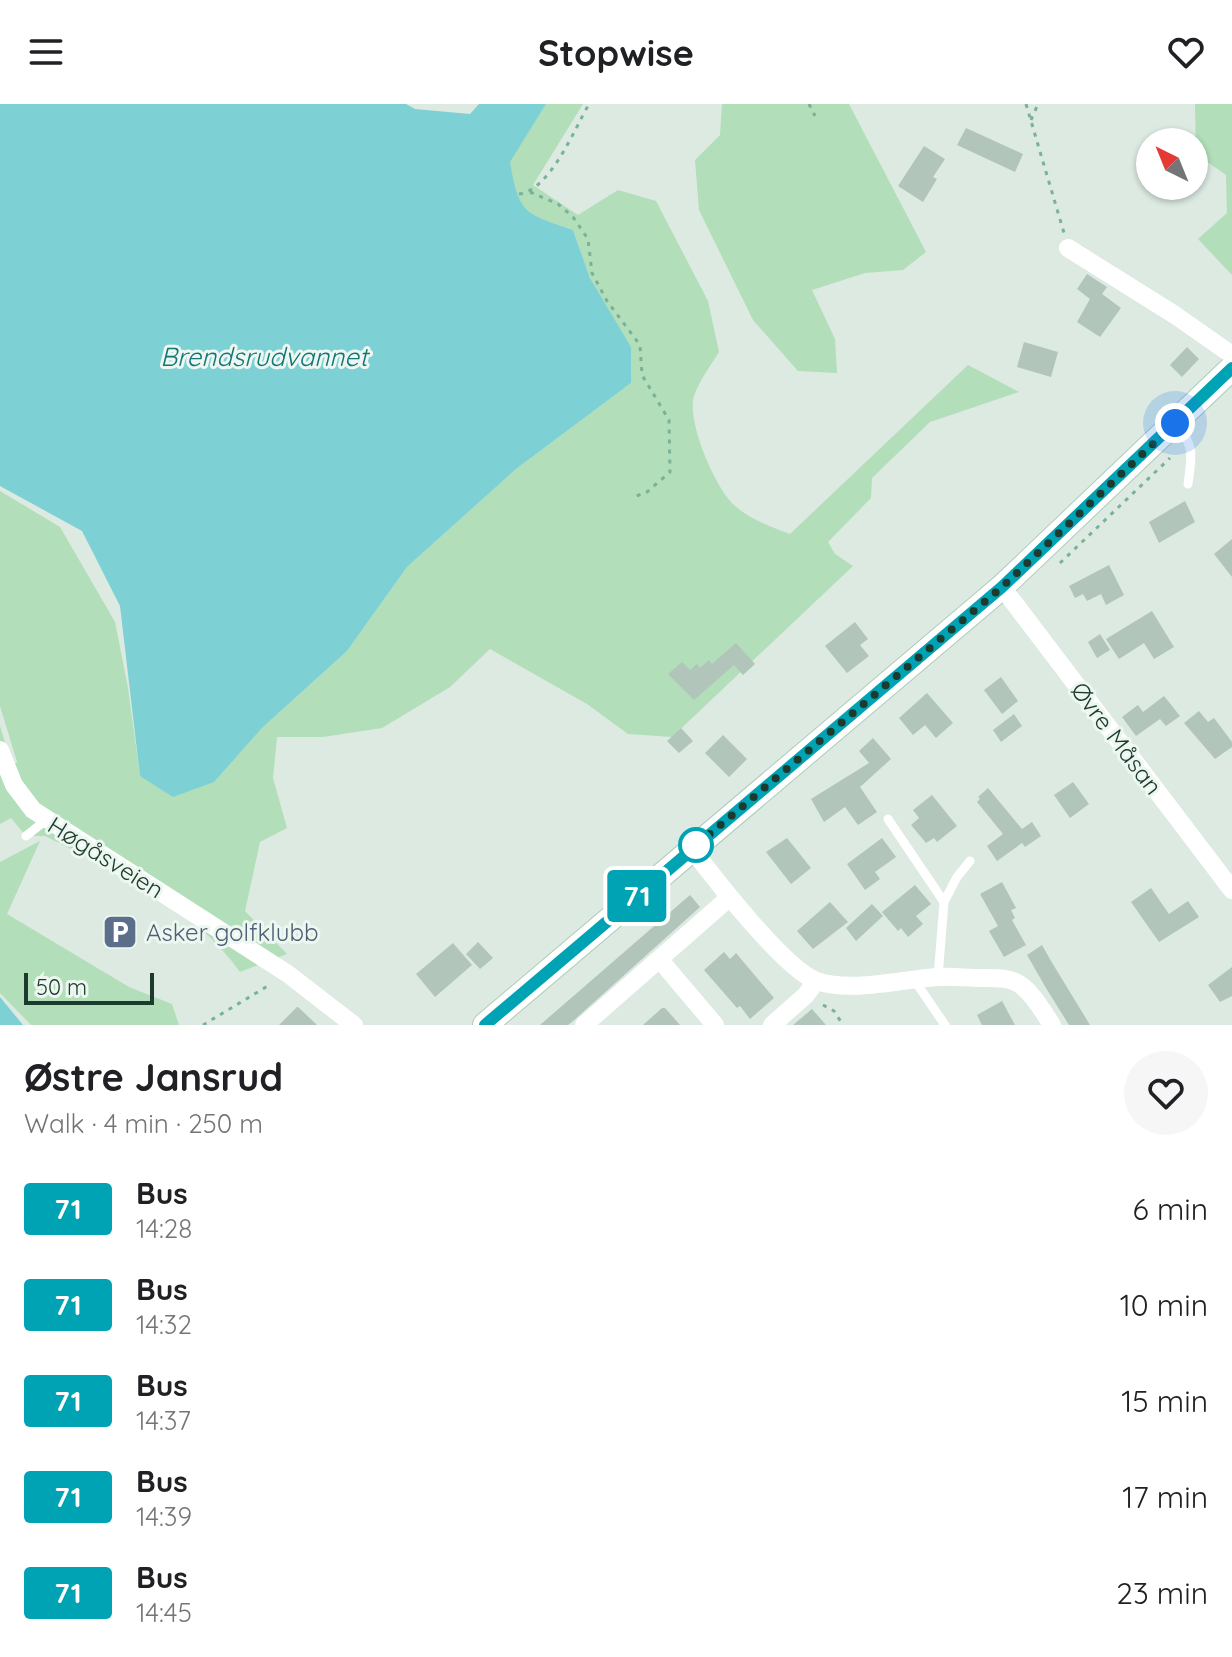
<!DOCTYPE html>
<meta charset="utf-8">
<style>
body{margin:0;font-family:Quicksand,sans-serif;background:#f6f6f6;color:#202124;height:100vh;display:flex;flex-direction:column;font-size:30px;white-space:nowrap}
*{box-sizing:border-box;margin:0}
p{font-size:26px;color:#757577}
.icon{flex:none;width:44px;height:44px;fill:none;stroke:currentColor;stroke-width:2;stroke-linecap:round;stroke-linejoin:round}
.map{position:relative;height:921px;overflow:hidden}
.sheet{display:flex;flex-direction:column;background:#fff;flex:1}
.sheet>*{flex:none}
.badge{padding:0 16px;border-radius:6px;font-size:28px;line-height:52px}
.needle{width:52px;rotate:317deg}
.tools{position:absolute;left:1136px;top:24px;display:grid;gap:16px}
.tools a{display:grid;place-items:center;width:72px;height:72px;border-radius:50%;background:#fff;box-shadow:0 2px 6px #0004;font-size:40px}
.scale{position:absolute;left:24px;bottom:20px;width:130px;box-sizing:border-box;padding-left:8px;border:4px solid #1d3a2f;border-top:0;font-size:22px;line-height:28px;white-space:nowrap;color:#1d3a2f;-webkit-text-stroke:6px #ecf7f0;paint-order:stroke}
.you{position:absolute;width:40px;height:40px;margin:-20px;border:6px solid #fff;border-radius:50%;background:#1a73e8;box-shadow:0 0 0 12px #1a73e833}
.map>.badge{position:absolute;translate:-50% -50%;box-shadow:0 0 0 4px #fff}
.round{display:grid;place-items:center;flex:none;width:84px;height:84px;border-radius:42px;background:#f6f6f6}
.summary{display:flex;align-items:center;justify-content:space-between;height:136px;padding:0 24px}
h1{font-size:38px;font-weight:700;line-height:60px}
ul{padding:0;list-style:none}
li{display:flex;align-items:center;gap:24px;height:96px;padding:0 24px}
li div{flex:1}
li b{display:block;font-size:30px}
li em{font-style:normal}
li .badge{min-width:88px;font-weight:700;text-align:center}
header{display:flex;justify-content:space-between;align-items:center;height:104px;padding:0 24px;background:#fff;font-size:36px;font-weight:700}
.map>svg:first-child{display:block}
.green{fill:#b2deb9}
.water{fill:#7dd1d5}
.building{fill:#b1c5bb}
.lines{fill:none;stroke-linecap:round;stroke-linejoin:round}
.secondary-casing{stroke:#aecbbd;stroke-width:26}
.path{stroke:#79b199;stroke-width:3;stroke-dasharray:4 6;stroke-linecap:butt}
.lane{stroke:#fff;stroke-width:9}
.street{stroke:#fff;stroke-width:18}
.secondary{stroke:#fff;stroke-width:24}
.line-casing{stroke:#fff;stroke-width:18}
.line{stroke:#00a3b4;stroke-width:12}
.walk{stroke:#1d3a2f;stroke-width:8;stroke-dasharray:0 14.4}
.stop-dot{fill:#fff;stroke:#00a3b4;stroke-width:4}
.labels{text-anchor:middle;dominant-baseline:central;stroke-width:6;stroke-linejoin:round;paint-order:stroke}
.street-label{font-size:24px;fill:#1d3a2f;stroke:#ecf7f0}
.service-label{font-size:24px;fill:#4e5e75;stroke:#ecf7f0;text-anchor:start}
.water-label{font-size:26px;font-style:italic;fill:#13747a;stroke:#ecf7f0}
</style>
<header><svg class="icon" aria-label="menu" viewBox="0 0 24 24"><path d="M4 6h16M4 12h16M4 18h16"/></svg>Stopwise<svg class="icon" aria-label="heart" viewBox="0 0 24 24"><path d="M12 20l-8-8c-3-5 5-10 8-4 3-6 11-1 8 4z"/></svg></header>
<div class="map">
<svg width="1232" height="921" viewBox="0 0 1232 921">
<rect width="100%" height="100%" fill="#dceae2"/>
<path class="green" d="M546 0H583L533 81 578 111 618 86 656 97 708 197 719 248C711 261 699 277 694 292 686 316 715 384 734 401 749 415 771 423 790 430L968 261 1019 288 930 318 872 374 871 394 828 438 835 450 853 462 672 633 628 630 587 600 490 545 450 583 382 624 323 633H277L273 674 287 724 260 738 245 807 287 850 240 868C194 802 114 767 45 732H26L11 714 0 720V622L12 661 17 658 0 602V387L60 423 115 518 128 584 140 672 214 677 262 624 347 547 407 463 516 365 631 279V244L590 174 573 126C525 109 519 111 509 58Z
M722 0H849L926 148 903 166 865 169 812 186 835 235 837 269 798 267 753 216 699 106 695 56 720 31Z
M1195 0H1232V171L1198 135 1227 109 1226 71 1196 50Z
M40 737 7 810 129 883 172 900 179 921H31L0 889V758Z"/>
<path class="water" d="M0 0H406L415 5 470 10 479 0H546L510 58C519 111 525 109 573 126L590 174 631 243V279L516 365 407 463 347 547 262 624 214 678 173 693 140 672 120 502 82 427 0 382Z
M0 893 23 921H0Z"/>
<path class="building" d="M966 24 1023 50 1015 68 957 41Z
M924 42 945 55 933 73 937 75 923 98 898 82Z
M1087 170 1107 183 1102 190 1121 204 1100 233 1077 218 1090 195 1077 185Z
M1024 238 1058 248 1051 273 1017 263Z
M1187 243 1199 255 1182 273 1170 261Z
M1185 397 1195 418 1159 439 1149 418Z
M1232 435V473L1214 450Z
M1109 461 1124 491 1106 501 1101 490 1087 497 1083 490 1075 494 1069 482Z
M1152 507 1174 543 1154 555 1144 539 1119 555 1106 535Z
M855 518 868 535 860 541 869 552 847 569 825 542Z
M1100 530 1110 546 1097 554 1088 538Z
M736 539 755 560 743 571 734 561 694 596 668 570 682 558 690 566 697 560 700 564 709 556 712 560Z
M1001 573 1018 597 1002 610 984 586Z
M927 589 953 619 936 634 925 621 913 631 899 614Z
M1164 592 1180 612 1166 622 1160 615 1136 632 1122 613 1138 601 1143 608Z
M1199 607 1208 618 1214 614 1232 638V643L1215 655 1184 619Z
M1014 610 1022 622 1001 638 993 626Z
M681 624 693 637 679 649 667 637Z
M723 631 747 655 729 673 705 649Z
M873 634 891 655 860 683 877 708 858 721 845 703 824 718 811 695 869 659 859 647Z
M1073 678 1089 700 1070 714 1054 691Z
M988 684 1022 725 1032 718 1041 732 1025 743 1022 739 997 757 987 742 1003 730 977 698 980 695 978 693Z
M932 691 957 722 937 738 934 734 926 739 911 721 919 714 913 706Z
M787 734 811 764 791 780 766 748Z
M882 734 896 753 875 768 880 775 865 786 847 760Z
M1002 778 1016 804 1011 806 1015 814 1012 816 1026 841 1004 853 989 827 998 822 980 790Z
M915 781 931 800 916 812 923 820 908 833 901 824 898 827 882 808Z
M1151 784 1169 810 1188 797 1199 813 1159 838 1131 798Z
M690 791 700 803 573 917 568 921H540Z
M830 798 848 818 813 845 797 827Z
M872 800 883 812 856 837 846 824Z
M478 838 493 854 480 865 466 850Z
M453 839 472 861 435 893 416 870Z
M1042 841 1051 857 1090 921H1069L1046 884 1027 851Z
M724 848 730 855 736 849 774 894 750 915 740 902 737 904 704 866Z
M1232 863V892L1220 898 1208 881Z
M1002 897 1015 921H982L977 911Z
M297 903H298L317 921H279Z
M665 904 680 921H643L662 904Z
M812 905 826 921H793Z"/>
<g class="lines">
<g class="secondary-casing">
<path id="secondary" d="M485 921 1002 483 1232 264"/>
</g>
<path class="path" d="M809 0 815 12
M1026 0 1064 129
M1031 16 1038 0
M530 88 558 100 573 113 588 135 592 169 607 197 640 241 642 271 669 316 670 368 647 388 634 393
M519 90C550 86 574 26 589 0
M1060 459 1170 354
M823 901 834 907 843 921
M203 921 271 880"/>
<path class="lane" d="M1175 319C1195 341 1192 351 1188 380
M888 715 944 798 938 873
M26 732 46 716
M944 798 957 773 970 757
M915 877 945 921"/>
<path class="street" d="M1068 144 1175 211 1232 251
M1002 483 1232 786
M0 646 14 681 33 706 288 870 354 921
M692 745C714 774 786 867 817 877 851 889 903 875 938 873 952 872 967 874 981 874 995 874 1011 873 1022 882 1035 892 1043 908 1052 921
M660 856 715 921
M584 921 730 793
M772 921 806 891 816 877"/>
<use href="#secondary" class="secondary"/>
</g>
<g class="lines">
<g class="line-casing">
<path id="line" d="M485 921 1002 483 1232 264"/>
</g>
<use href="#line" class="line"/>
<path class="walk" d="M696 741 692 745 1002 483 1175 319"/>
</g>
<defs>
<g id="parking-square" transform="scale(1.8)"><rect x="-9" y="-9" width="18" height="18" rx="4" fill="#5c6f8a" stroke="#ecf7f0"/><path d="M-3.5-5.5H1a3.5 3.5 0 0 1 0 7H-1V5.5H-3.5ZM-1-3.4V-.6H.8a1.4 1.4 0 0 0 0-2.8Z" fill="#fff"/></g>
</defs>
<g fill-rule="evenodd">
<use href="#parking-square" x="120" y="828"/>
</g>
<circle class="stop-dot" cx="696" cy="741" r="16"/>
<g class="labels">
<g class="street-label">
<text transform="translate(1117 634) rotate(53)">Øvre Måsan</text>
<text transform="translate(106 753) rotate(32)">Høgåsveien</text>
</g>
<g class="service-label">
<text x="146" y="828">Asker golfklubb</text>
</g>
<g class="water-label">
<text x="264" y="252">Brendsrudvannet</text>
</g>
</g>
</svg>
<div class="tools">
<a><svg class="needle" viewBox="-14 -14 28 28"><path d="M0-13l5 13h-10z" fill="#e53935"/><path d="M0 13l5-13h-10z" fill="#757577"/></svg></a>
</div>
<div class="scale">50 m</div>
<div class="you" style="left:1175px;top:319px"></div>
<b class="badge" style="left:637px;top:792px;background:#00a3b4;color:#fff">71</b>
</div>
<section class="sheet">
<div class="summary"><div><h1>Østre Jansrud</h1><p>Walk · 4 min · 250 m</p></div><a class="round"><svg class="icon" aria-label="heart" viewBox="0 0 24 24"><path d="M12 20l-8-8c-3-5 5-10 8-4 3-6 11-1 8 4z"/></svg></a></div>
<ul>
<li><span class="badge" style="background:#00a3b4;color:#fff">71</span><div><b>Bus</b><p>14:28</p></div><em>6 min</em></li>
<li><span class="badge" style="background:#00a3b4;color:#fff">71</span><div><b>Bus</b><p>14:32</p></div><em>10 min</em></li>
<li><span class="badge" style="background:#00a3b4;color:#fff">71</span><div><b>Bus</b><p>14:37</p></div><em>15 min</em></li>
<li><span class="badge" style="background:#00a3b4;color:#fff">71</span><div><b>Bus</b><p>14:39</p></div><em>17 min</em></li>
<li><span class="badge" style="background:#00a3b4;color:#fff">71</span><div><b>Bus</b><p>14:45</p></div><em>23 min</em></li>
</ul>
</section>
